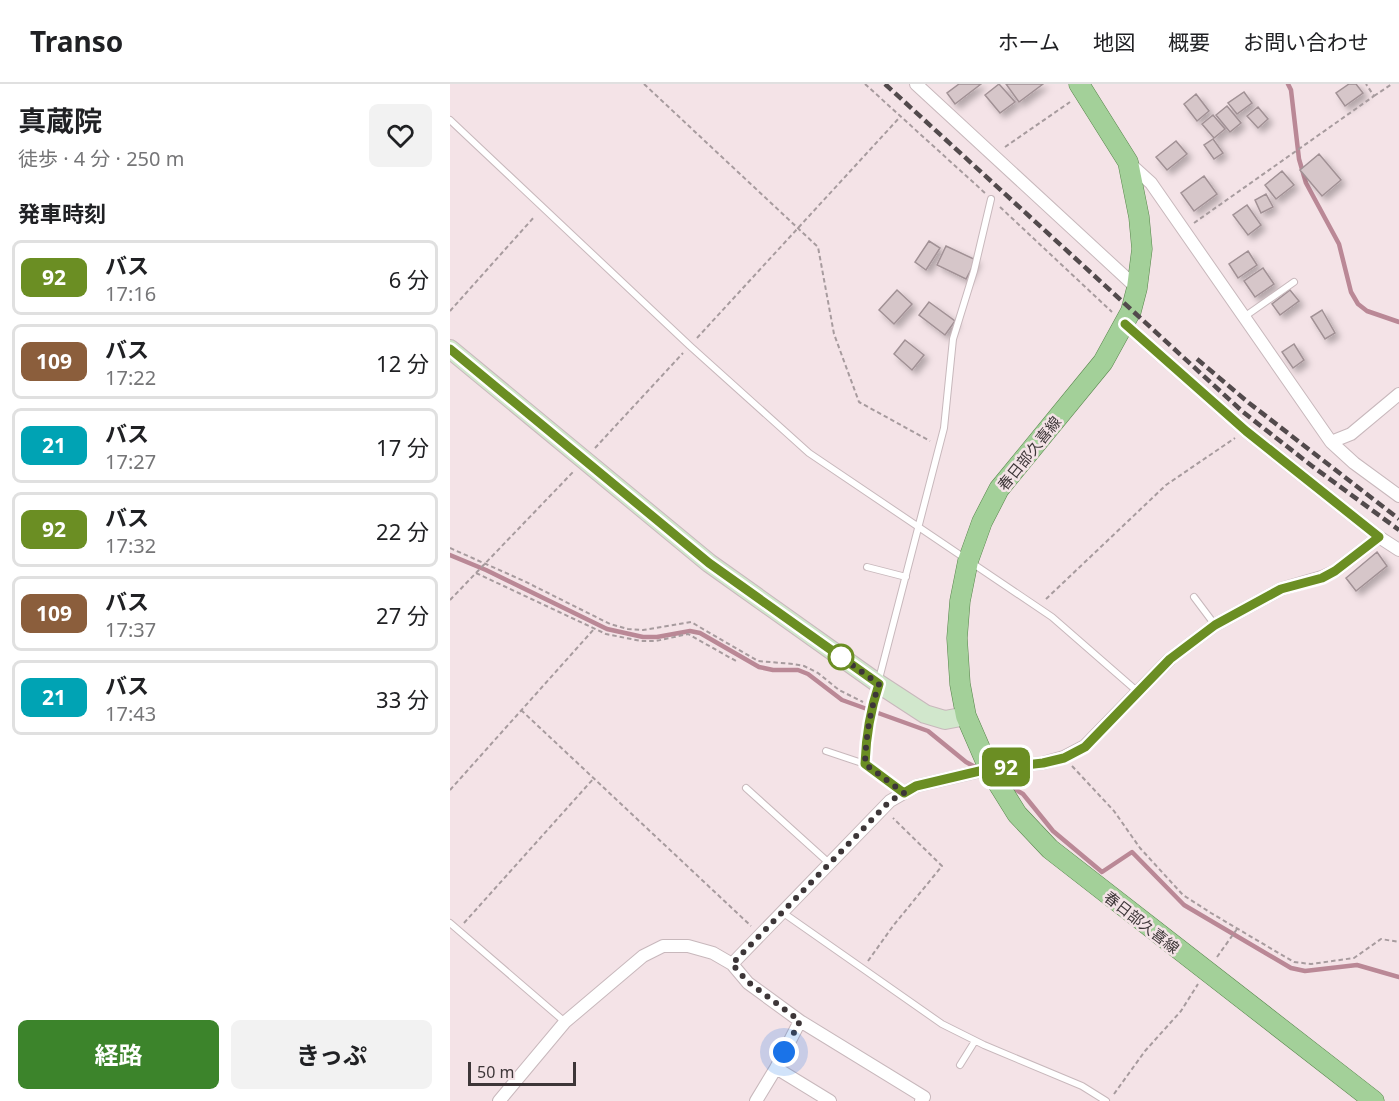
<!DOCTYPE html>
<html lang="ja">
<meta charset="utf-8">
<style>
body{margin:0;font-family:"Noto Sans","Noto Sans JP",sans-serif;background:#f2f2f2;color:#202124;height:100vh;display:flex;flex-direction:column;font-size:22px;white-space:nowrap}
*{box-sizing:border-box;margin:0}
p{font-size:20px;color:#757577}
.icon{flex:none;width:33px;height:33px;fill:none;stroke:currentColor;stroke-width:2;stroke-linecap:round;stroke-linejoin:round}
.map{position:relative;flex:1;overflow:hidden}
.details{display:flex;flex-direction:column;background:#fff;width:450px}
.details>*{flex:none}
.badge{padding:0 12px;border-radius:9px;font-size:21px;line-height:39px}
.scale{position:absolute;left:18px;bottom:15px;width:108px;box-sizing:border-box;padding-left:6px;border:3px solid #3d3638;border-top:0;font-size:16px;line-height:21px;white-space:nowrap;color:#3d3638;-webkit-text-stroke:4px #f4e3e7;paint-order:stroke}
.you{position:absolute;width:30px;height:30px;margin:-15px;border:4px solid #fff;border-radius:50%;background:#1a73e8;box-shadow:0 0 0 9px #1a73e833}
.map>.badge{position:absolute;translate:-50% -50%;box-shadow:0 0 0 3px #fff}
h2{padding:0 18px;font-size:22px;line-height:54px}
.round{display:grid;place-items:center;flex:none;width:63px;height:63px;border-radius:9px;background:#f2f2f2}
.overview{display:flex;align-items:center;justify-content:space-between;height:102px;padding:0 18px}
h1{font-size:28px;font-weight:700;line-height:45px}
.button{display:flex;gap:12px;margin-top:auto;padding:12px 18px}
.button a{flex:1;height:69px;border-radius:9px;background:#3c842b;color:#fff;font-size:24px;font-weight:700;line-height:69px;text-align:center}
.button a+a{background:#f2f2f2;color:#202124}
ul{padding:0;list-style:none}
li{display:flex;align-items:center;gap:18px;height:75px;margin:0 12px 9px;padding:0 6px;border:3px solid #e0e0e0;border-radius:9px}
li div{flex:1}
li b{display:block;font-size:22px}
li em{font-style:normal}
li .badge{min-width:66px;font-weight:700;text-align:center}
header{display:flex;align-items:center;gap:36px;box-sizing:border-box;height:84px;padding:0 30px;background:#fff;border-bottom:2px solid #e0e0e0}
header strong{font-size:28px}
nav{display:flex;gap:33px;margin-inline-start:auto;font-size:21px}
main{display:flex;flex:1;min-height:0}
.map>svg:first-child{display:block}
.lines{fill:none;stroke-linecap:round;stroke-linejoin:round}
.stream{stroke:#ba8896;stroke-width:4.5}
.building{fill:#d6c6c9;stroke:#a19195;stroke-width:1.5;filter:url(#shadow)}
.lane-casing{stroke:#c8b8bc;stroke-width:8}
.street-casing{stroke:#c8b8bc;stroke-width:14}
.secondary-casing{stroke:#c8b8bc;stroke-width:20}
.primary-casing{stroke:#57854b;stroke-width:21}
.path{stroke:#a79b9e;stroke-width:2;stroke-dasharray:4.5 3;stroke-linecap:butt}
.lane{stroke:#fff;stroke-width:6}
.street{stroke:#fff;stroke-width:12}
.secondary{stroke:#d1e7cc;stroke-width:18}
.primary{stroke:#a3d099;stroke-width:20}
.rail{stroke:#524a4c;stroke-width:4.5;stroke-dasharray:9 4.5;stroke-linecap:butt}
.line-casing{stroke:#fff;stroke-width:14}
.line{stroke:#6b8e23;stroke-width:9}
.walk{stroke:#3d3638;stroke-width:6;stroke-dasharray:0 10.8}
.stop-dot{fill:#fff;stroke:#6b8e23;stroke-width:3}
.labels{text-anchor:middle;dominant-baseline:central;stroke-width:5;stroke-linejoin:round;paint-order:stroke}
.street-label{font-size:15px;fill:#3d3638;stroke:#f4e3e7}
</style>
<header>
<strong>Transo</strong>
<nav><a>ホーム</a><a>地図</a><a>概要</a><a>お問い合わせ</a></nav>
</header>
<main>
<section class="details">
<div class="overview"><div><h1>真蔵院</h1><p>徒歩 · 4 分 · 250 m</p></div><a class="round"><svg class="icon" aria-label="heart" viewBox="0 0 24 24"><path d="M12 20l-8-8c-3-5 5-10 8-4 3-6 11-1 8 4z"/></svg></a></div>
<h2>発車時刻</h2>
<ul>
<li><span class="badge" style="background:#6b8e23;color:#fff">92</span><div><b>バス</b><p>17:16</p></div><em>6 分</em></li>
<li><span class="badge" style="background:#8b5e3c;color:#fff">109</span><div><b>バス</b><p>17:22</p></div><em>12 分</em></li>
<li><span class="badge" style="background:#00a3b4;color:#fff">21</span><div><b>バス</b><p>17:27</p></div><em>17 分</em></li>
<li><span class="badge" style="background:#6b8e23;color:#fff">92</span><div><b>バス</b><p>17:32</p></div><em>22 分</em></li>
<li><span class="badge" style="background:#8b5e3c;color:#fff">109</span><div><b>バス</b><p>17:37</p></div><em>27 分</em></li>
<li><span class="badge" style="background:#00a3b4;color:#fff">21</span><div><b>バス</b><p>17:43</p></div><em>33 分</em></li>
</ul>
<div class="button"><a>経路</a><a>きっぷ</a></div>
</section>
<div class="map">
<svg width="949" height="1017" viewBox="0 0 949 1017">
<defs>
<filter id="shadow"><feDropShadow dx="4.5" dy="4.5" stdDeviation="3" flood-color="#0004"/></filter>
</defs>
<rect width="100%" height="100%" fill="#f4e3e7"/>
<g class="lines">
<path class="stream" d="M838 0 841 6 849 75 856 99 889 160 901 208 908 220 917 227 949 238
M0 471 36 486 157 545 193 553H207L240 547 250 549 309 583 323 586H348L358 590 392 616 478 647 516 678 527 684
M558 701 573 710 603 747 652 788 682 768 734 821 841 884 855 887 907 881 949 893"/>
</g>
<path class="building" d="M509 0H531L505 20 497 9Z
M549 0 565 18 550 29 535 11Z
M556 0H593L569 18Z
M899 0H906L913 9 895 22 886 9Z
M794 8 802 19 787 30 778 19Z
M746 10 759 27 747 37 734 20Z
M777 22 791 39 780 48 766 31Z
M808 23 818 35 808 44 797 32Z
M763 31 775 45 764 54 752 40Z
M763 55 773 69 764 75 754 61Z
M726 57 737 70 717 86 706 73Z
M869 70 891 96 872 112 850 86Z
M832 87 844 101 826 115 815 101Z
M754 92 767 110 744 127 731 109Z
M816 110 823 123 811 129 805 116Z
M797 121 811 141 798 151 783 131Z
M479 157 490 164 476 186 465 178Z
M496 162 526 176 516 195 487 181Z
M798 167 807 181 788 194 779 180Z
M813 184 824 200 805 213 794 197Z
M447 206 462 220 444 240 429 226Z
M840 206 849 217 830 231 822 220Z
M479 218 505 237 495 251 469 231Z
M872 226 885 249 875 255 861 233Z
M455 256 474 271 462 286 444 270Z
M844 260 854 276 843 284 832 268Z
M927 468 937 482 906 507 896 494Z"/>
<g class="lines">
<g class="lane-casing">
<path id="lane" d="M0 36 240 262 359 369 602 533 688 608
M794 233 844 198
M417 483 456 493
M744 513 765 541
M376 667 415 680
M296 704 379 779
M454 709 415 680 416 652 422 622 494 344 503 255 524 187 541 115
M332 828 492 940 534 961 632 1002 656 1017
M0 839 115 938
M510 981 525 957"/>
</g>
<g class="street-casing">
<path id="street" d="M466 0 687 204
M679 79 701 99 881 358 901 350 949 310
M675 240 796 347 929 453 949 466
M881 358 904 379 949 412
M282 880 298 899 350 937 326 984 306 1017
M350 937 474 1013 471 1017
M326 984 380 1017
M49 1017 115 938 193 872 213 862H238L263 869 282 880 440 717 466 702 539 685 593 679 614 673 635 662 720 575 765 541 831 505 872 493 885 487 929 453"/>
</g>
<g class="secondary-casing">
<path id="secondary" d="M0 265 259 479 429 600 475 630 495 636 516 632"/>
</g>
<g class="primary-casing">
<path id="primary" d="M629 0 678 78 689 133 692 165 687 204 681 227 653 278 549 405 532 438 518 477 510 517 507 554 510 600 516 632 539 685 567 730 600 765 924 1017"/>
</g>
<path class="path" d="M194 0 368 163 384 250 409 318 480 357
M415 0 535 109
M924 12 942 0
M555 63 620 18
M550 123 662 228
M744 139 924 12 916 0
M0 227 85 132
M247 254 450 33
M145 364 233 269
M0 464 74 497 160 540 178 545 193 546 241 538 308 577 343 580 354 582 368 589 389 606 413 618
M26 489 156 550 191 557H206L238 550 286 577
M596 515 716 401 785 354
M0 516 123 388
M71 626 301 842
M622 682 664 727 690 764 733 811 761 829 837 874 844 878 861 880 904 874 931 855 949 858
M0 706 144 545
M14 839 144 694
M767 873 787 845
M418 877 443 842 492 782 443 734
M664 1010 695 967 731 927 748 900"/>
<use href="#lane" class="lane"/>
<use href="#street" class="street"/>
<use href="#secondary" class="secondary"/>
<use href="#primary" class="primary"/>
<path class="rail" d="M435 0 793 328 862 382 949 446
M747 275 799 319 949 435"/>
</g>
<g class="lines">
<g class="line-casing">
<path id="line" d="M0 265 259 479 429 600C420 627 416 652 415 680L454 709 466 702 538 685 593 679 614 674 635 663 720 575 765 541 831 505 872 494 885 487 929 453 796 347 675 240"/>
</g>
<use href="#line" class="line"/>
<path class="walk" d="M334 968 350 937 298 898 282 880 440 717 454 709 415 680C416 652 420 627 429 600L391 573"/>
</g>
<circle class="stop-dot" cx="391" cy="573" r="12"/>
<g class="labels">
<g class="street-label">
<text transform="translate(579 369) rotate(-51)">春日部久喜線</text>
<text transform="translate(692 838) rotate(38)">春日部久喜線</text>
</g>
</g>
</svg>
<div class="scale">50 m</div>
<div class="you" style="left:334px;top:968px"></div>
<b class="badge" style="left:556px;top:683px;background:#6b8e23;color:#fff">92</b>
</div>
</main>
